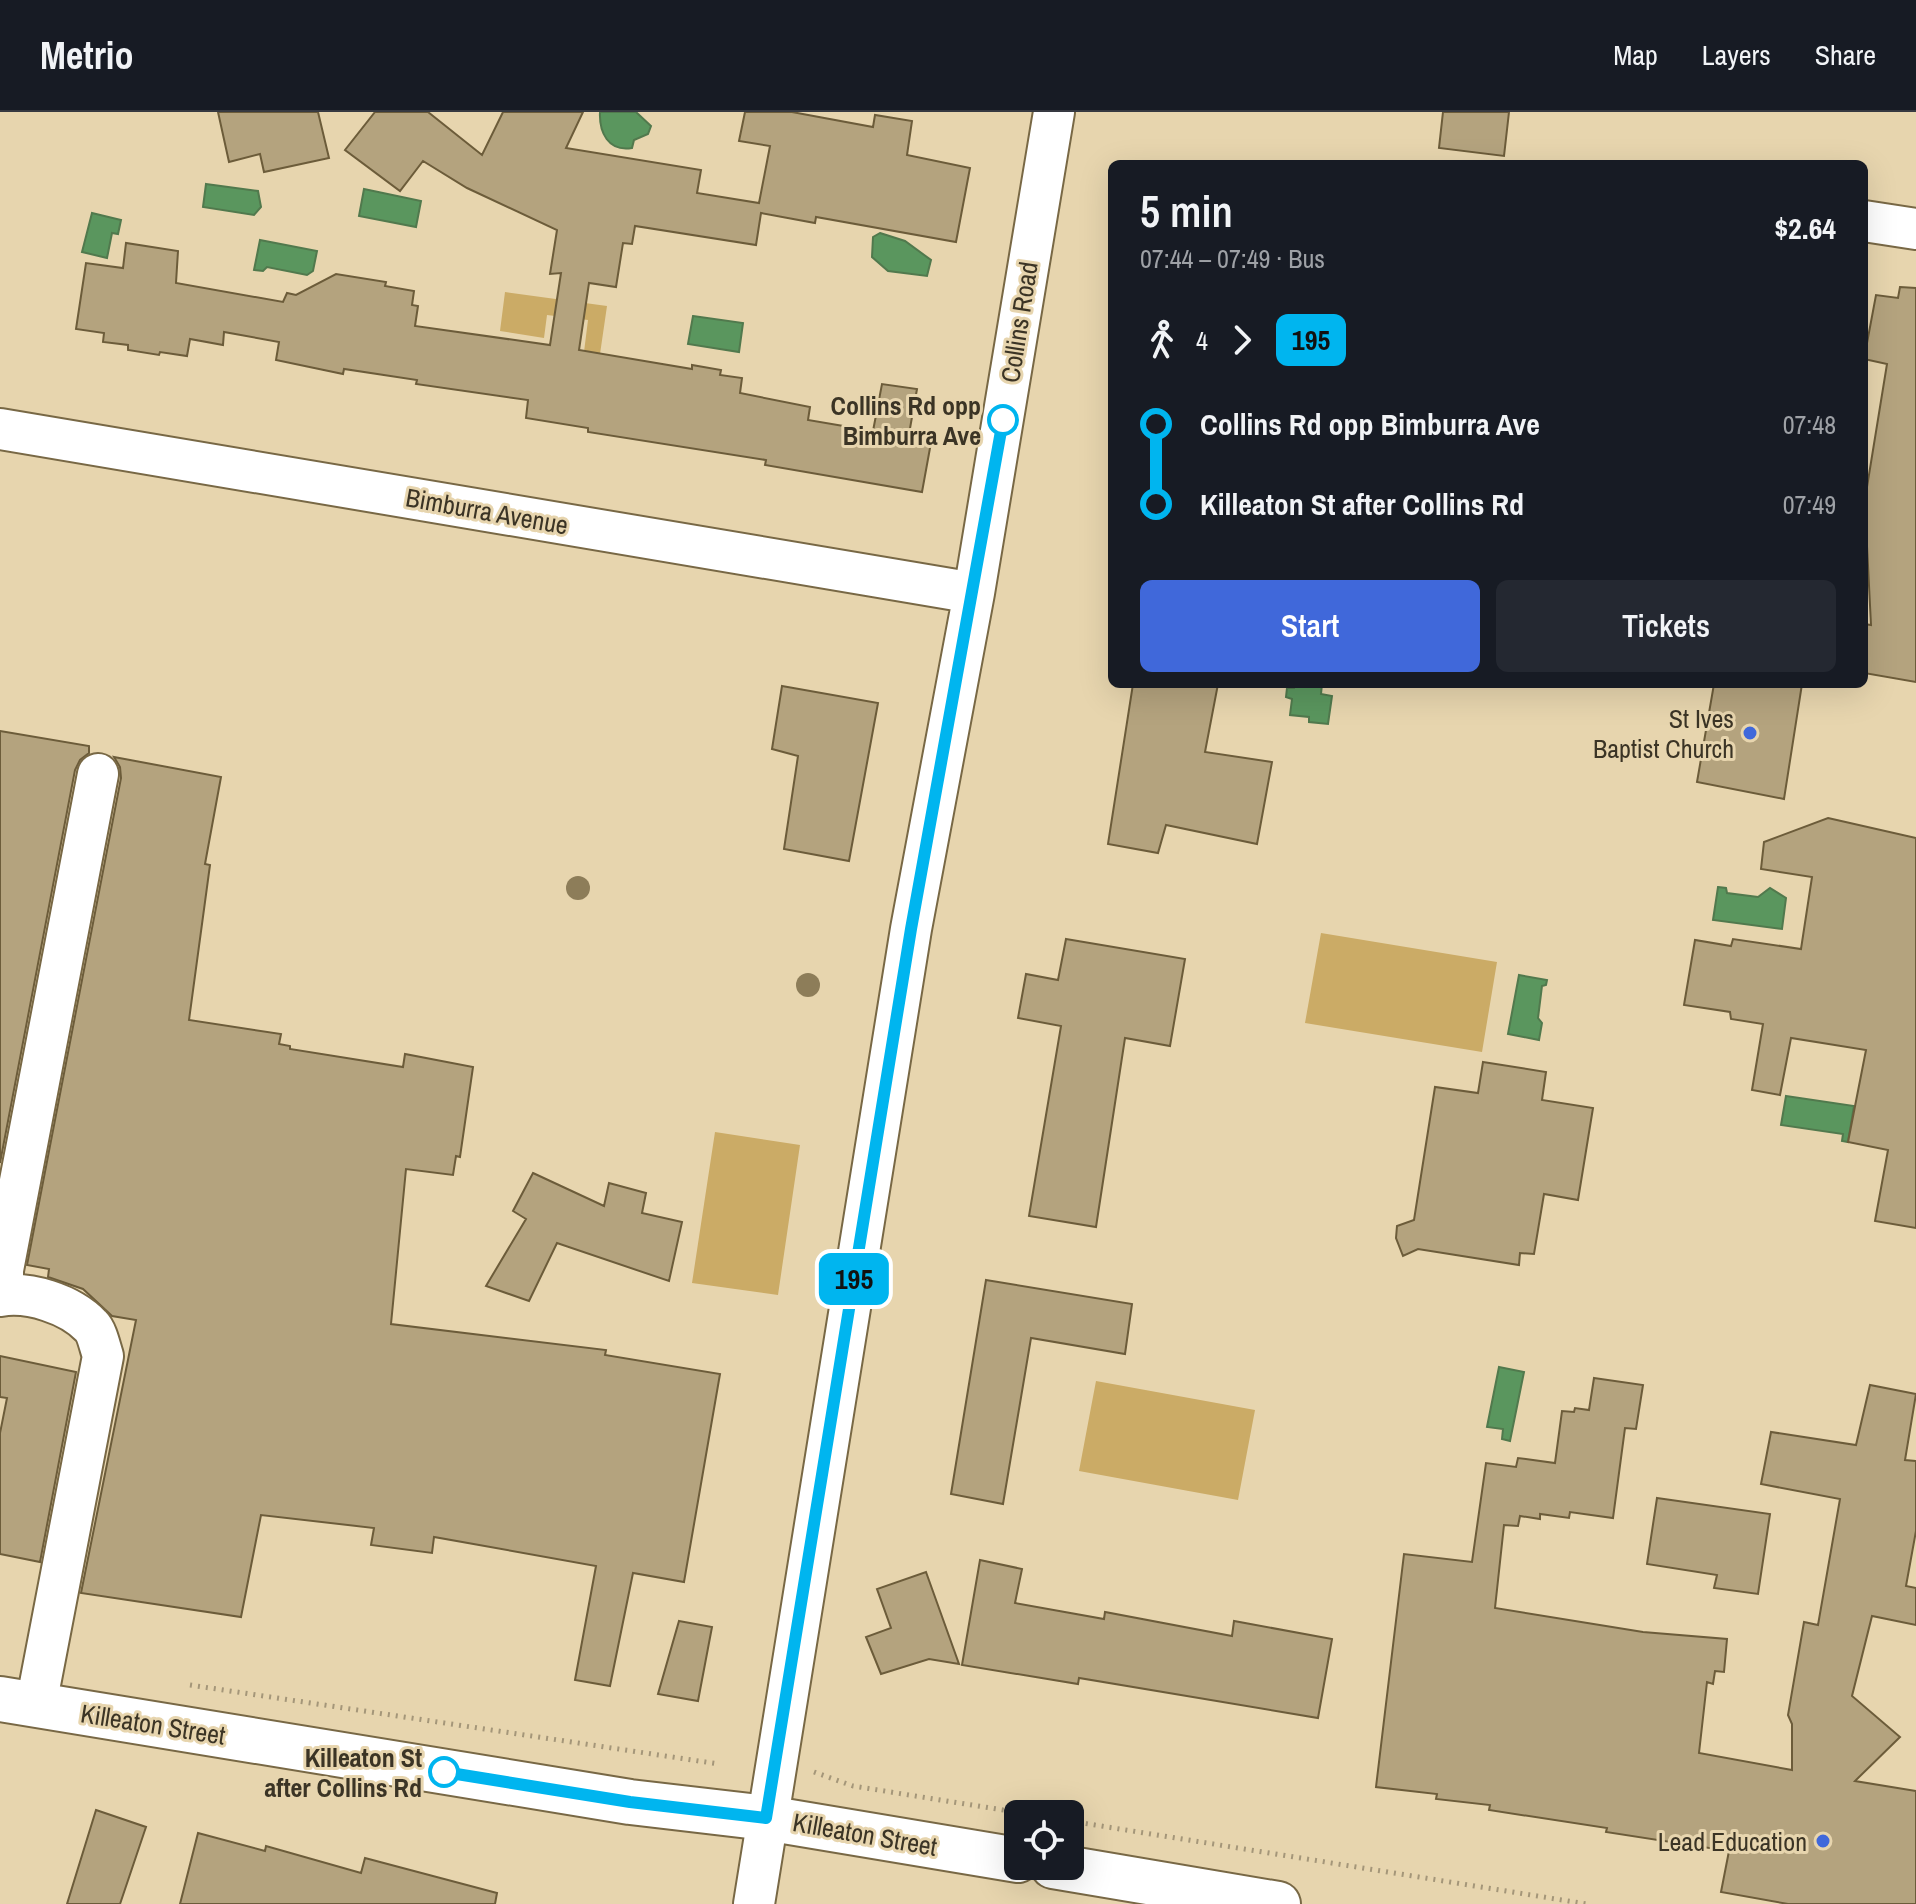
<!DOCTYPE html>
<meta charset="utf-8">
<style>
body{margin:0;font-family:"Archivo Narrow",sans-serif;background:#242831;color:#f1f3f6;height:100vh;display:flex;flex-direction:column;font-size:30px;white-space:nowrap}
*{box-sizing:border-box;margin:0}
p{font-size:26px;color:#9ea1a6}
.icon{flex:none;width:44px;height:44px;fill:none;stroke:currentColor;stroke-width:2;stroke-linecap:round;stroke-linejoin:round}
.map{position:relative;flex:1;overflow:hidden}
.drawer{position:absolute;left:1108px;top:48px;width:760px;height:528px;display:flex;flex-direction:column;background:#171b24;border-radius:12px;box-shadow:0 8px 32px #0002}
.drawer>*{flex:none}
.badge{padding:0 16px;border-radius:12px;font-size:28px;line-height:52px}
.controls{position:absolute;left:1004px;top:1688px;display:grid;gap:16px}
.controls a{display:grid;place-items:center;width:80px;height:80px;border-radius:12px;background:#171b24;box-shadow:0 8px 32px #0002;font-size:40px}
.map>.badge{position:absolute;translate:-50% -50%;box-shadow:0 0 0 4px #fff}
.legs{display:flex;align-items:center;gap:12px;height:88px;padding:0 32px;font-size:26px}
.legs p{margin-inline-start:auto}
.summary{display:flex;align-items:center;justify-content:space-between;height:136px;padding:0 32px}
h1{font-size:44px;font-weight:600;line-height:60px}
.action{display:flex;gap:16px;margin-top:auto;padding:16px 32px}
.action a{flex:1;height:92px;border-radius:12px;background:#4068da;color:#fff;font-size:32px;font-weight:600;line-height:92px;text-align:center}
.action a+a{background:#242831;color:#f1f3f6}
ul{padding:0 32px;list-style:none}
li{display:flex;align-items:center;gap:28px;height:80px;font-size:30px}
li i{display:grid;place-items:center;width:12px;height:100%;margin:0 10px;background:currentColor}
li i::after{content:'';width:20px;height:20px;margin:-10px;border:6px solid;border-radius:50%;background:#171b24}
li p{margin-inline-start:auto}
li:first-child i{background:linear-gradient(#0000 50%,currentColor 0)}
li:last-child i{background:linear-gradient(currentColor 50%,#0000 0)}
header{display:flex;align-items:center;gap:48px;box-sizing:border-box;height:112px;padding:0 40px;background:#171b24;border-bottom:2px solid #363941}
header strong{font-size:38px}
nav{display:flex;gap:44px;margin-inline-start:auto;font-size:28px}
.map>svg:first-child{display:block}
.green{fill:#cbab66}
.water{fill:#5a965e;stroke:#51794d;stroke-width:2}
.building{fill:#b4a37e;stroke:#6c5c3a;stroke-width:2}
.lines{fill:none;stroke-linecap:round;stroke-linejoin:round}
.minor-casing{stroke:#786845;stroke-width:44}
.major-casing{stroke:#786845;stroke-width:48}
.path{stroke:#a49679;stroke-width:5;stroke-dasharray:2 6;stroke-linecap:butt}
.minor{stroke:#fff;stroke-width:40}
.major{stroke:#fff;stroke-width:44}
.tree{fill:#8d7d59}
.line-1-casing{stroke:#fff;stroke-width:18}
.line-1{stroke:#00b5ef;stroke-width:12}
.stop-1-dot{fill:#fff;stroke:#00b5ef;stroke-width:4}
.poi-dot{fill:#4068da;stroke:#e7d5ae;stroke-width:3}
.labels{text-anchor:middle;dominant-baseline:central;stroke-width:6;stroke-linejoin:round;paint-order:stroke}
.street-label{font-size:26px;fill:#3b3425;stroke:#e7d5ae}
.stop-label{font-size:26px;font-weight:bold;fill:#3b3425;stroke:#e7d5ae;text-anchor:end}
.poi-label{font-size:26px;fill:#3b3425;stroke:#e7d5ae;text-anchor:end}
</style>
<header>
<strong>Metrio</strong>
<nav><a>Map</a><a>Layers</a><a>Share</a></nav>
</header>
<div class="map">
<svg width="1916" height="1792" viewBox="0 0 1916 1792">
<rect width="100%" height="100%" fill="#e7d5ae"/>
<path class="green" d="M505 180 607 194 600 242 584 240 588 208 547 203 544 226 500 219Z
M1321 821 1497 850 1482 940 1305 911Z
M715 1020 800 1033 778 1183 692 1171Z
M1096 1269 1255 1298 1238 1388 1079 1359Z"/>
<path class="water" d="M600 0H636L651 14 648 22 634 28 632 36C608 40 599 20 600 0Z
M206 72 258 79 261 95 254 103 203 95Z
M364 77 421 89 416 115 359 104Z
M92 101 121 108 118 122 112 121 107 146 82 140Z
M880 121 905 129 931 148 927 164 888 159 872 145 873 125Z
M260 128 317 139 313 159 307 163 267 155 263 159 254 158Z
M693 204 743 211 739 240 688 232Z
M1295 572H1322L1321 582 1332 584 1328 612 1309 610V605L1290 603 1292 587 1286 585 1287 576H1294Z
M1718 775 1726 776 1727 781 1758 785 1770 776 1786 786 1782 817 1713 808Z
M1519 863 1547 868 1546 873 1542 874 1538 906 1542 911 1539 928 1508 922Z
M1786 984 1854 994 1848 1030 1842 1029 1843 1022 1781 1013Z
M1499 1255 1524 1260 1510 1329 1502 1327 1503 1317 1487 1315Z"/>
<path class="building" d="M218 0H318L329 46 264 60 260 42 229 50Z
M375 0H428L482 43 503 0H583L566 36 701 58 697 81 759 91 770 34 739 29 745 0H792L873 15 875 3 912 9 907 43 970 56 956 130 816 105 815 111 761 101 756 133 635 114 632 132 623 131 616 175 589 171 579 238 692 257V253L721 258 720 263 742 266 740 281 810 295 808 308 873 319 882 272 917 277 909 322 932 325 922 380 765 353 766 348 588 320V316L526 306 528 288 416 272 417 268 344 257 343 262 276 248 279 230 224 220 223 233 190 227 187 244 160 240 159 243 128 238V233L103 230 104 221 76 217 86 151 123 156 126 131 178 139 176 171 283 190 287 181 296 183 336 162 386 170 385 174 414 179 412 193 418 194 415 214 550 233 561 161 550 162 557 118 467 76 423 49 400 79 345 38Z
M1443 0H1509L1504 44 1439 36Z
M1900 175 1916 176V570L1864 561V512L1871 513 1864 375H1867L1887 252 1864 247 1876 183 1898 186Z
M1133 572H1218L1205 640 1272 650 1257 732 1166 713 1158 741 1108 732Z
M1714 572H1802L1784 687 1697 670Z
M782 574 878 591 849 749 784 737 798 644 772 637Z
M0 619 89 634V641L80 648 75 658 0 1051Z
M114 645 221 665 205 752 210 753 189 908 281 922 279 932 290 934V937L403 955 405 942 473 955 460 1045 456 1044 453 1063 406 1057 391 1212 606 1238 605 1243 720 1262 684 1470 633 1461 610 1574 575 1568 596 1454 434 1425 432 1441 371 1433 374 1416 261 1403 241 1505 81 1481 136 1208 112 1204 83 1177 48 1165 49 1157 27 1153 121 666 120 655Z
M1828 706 1916 726V1116L1875 1109 1888 1038 1848 1030 1866 938 1791 926 1780 983 1752 978 1763 912 1731 907 1730 900 1684 893 1695 828 1731 834 1733 827 1801 837 1812 765 1761 757 1764 730Z
M1066 827 1185 847 1170 934 1125 926 1096 1115 1029 1104 1061 914 1018 906 1026 862 1058 868Z
M1483 950 1546 960 1542 988 1593 996 1578 1088 1544 1082 1534 1142 1520 1141 1519 1153 1418 1137 1403 1144 1396 1126 1397 1114 1414 1108 1435 975 1478 981Z
M533 1061 604 1094 609 1071 646 1081 642 1101 682 1110 669 1169 557 1131 529 1189 486 1174 526 1107 513 1099Z
M986 1168 1132 1192 1125 1242 1031 1226 1003 1392 951 1382Z
M0 1244 76 1260 40 1450 0 1442V1321L7 1286 0 1285Z
M1594 1266 1643 1273 1636 1317 1625 1316 1613 1406 1570 1400 1569 1406 1540 1402V1407L1520 1404 1518 1414 1504 1413 1495 1496 1643 1520 1727 1527 1724 1560 1715 1559 1713 1572 1707 1570 1699 1641 1792 1658V1612L1788 1603 1804 1510 1818 1513 1840 1387 1761 1372 1771 1320 1856 1333 1870 1273 1916 1282 1905 1348 1916 1349V1419L1906 1474 1916 1476V1513L1872 1504 1852 1584 1900 1625 1855 1669 1916 1679V1792H1788L1721 1780 1729 1739 1606 1720 1607 1716 1489 1698 1490 1693 1436 1687 1437 1682 1376 1675 1404 1442 1472 1450 1486 1351 1516 1355 1518 1346 1555 1351 1562 1299 1574 1300 1575 1296 1589 1298Z
M1657 1386 1770 1402 1758 1482 1714 1476 1717 1463 1647 1452Z
M980 1448 1022 1457 1015 1491 1104 1507 1105 1500 1232 1524 1234 1509 1332 1527 1318 1606 1079 1566 1078 1572 962 1553Z
M926 1460 959 1552 929 1547 881 1562 866 1525 891 1516 877 1477Z
M679 1509 712 1515 698 1589 658 1582Z
M96 1698 146 1715 120 1792H67Z
M198 1721 265 1739 266 1734 361 1761 365 1746 497 1781 495 1792H180Z"/>
<g class="lines">
<g class="minor-casing">
<path id="minor" d="M1864 109 1916 117
M0 317 974 481
M3 1183V1158L98 662
M0 1184C29 1179 70 1192 91 1214 97 1220 100 1235 103 1244L36 1593
M754 1792 911 817 974 481 1054 0"/>
</g>
<g class="major-casing">
<path id="major" d="M0 1587 630 1690 766 1706 1018 1748
M1053 1754 1278 1792"/>
</g>
<path class="path" d="M190 1573 719 1652
M814 1660 853 1674 1028 1702
M1070 1709 1587 1792"/>
<use href="#minor" class="minor"/>
<use href="#major" class="major"/>
</g>
<g class="tree">
<circle cx="578" cy="776" r="12"/>
<circle cx="808" cy="873" r="12"/>
</g>
<g class="lines">
<g class="line-1-casing">
<path id="line-1" d="M444 1660 630 1690 766 1706 911 817 1003 308"/>
</g>
<use href="#line-1" class="line-1"/>
</g>
<g class="stop-1-dot">
<circle cx="1003" cy="308" r="14"/>
<circle cx="444" cy="1660" r="14"/>
</g>
<g class="poi-dot">
<circle cx="1750" cy="621" r="8"/>
<circle cx="1823" cy="1729" r="8"/>
</g>
<g class="labels">
<g class="street-label">
<text transform="translate(1019 210) rotate(-81)">Collins Road</text>
<text transform="translate(487 399) rotate(10)">Bimburra Avenue</text>
<text transform="translate(153 1612) rotate(9)">Killeaton Street</text>
<text transform="translate(865 1722) rotate(10)">Killeaton Street</text>
</g>
<g class="stop-label">
<text x="981" y="293">Collins Rd opp<tspan x="981" dy="30">Bimburra Ave</tspan></text>
<text x="422" y="1645">Killeaton St<tspan x="422" dy="30">after Collins Rd</tspan></text>
</g>
<g class="poi-label">
<text x="1734" y="606">St Ives<tspan x="1734" dy="30">Baptist Church</tspan></text>
<text x="1807" y="1729">Lead Education</text>
</g>
</g>
</svg>
<div class="controls">
<a><svg class="icon" aria-label="locate" viewBox="0 0 24 24"><circle cx="12" cy="12" r="6"/><path d="M12 2v4M12 18v4M2 12h4M18 12h4"/></svg></a>
</div>
<b class="badge" style="left:854px;top:1167px;background:#00b5ef;color:#111">195</b>
<section class="drawer">
<div class="summary"><div><h1>5 min</h1><p>07:44 – 07:49 · Bus</p></div><b>$2.64</b></div>
<div class="legs"><svg class="icon" aria-label="walk" viewBox="0 0 24 24"><circle cx="13" cy="4" r="2"/><path d="M13 8l-2 6 4 7M11 14l-3 7M7 12l3-4h3l4 4"/></svg>4<svg class="icon" aria-label="forward" viewBox="0 0 24 24"><path d="M9 5l7 7-7 7"/></svg><b class="badge" style="background:#00b5ef;color:#111">195</b></div>
<ul>
<li><i style="color:#00b5ef"></i><b>Collins Rd opp Bimburra Ave</b><p>07:48</p></li>
<li><i style="color:#00b5ef"></i><b>Killeaton St after Collins Rd</b><p>07:49</p></li>
</ul>
<div class="action"><a>Start</a><a>Tickets</a></div>
</section>
</div>
